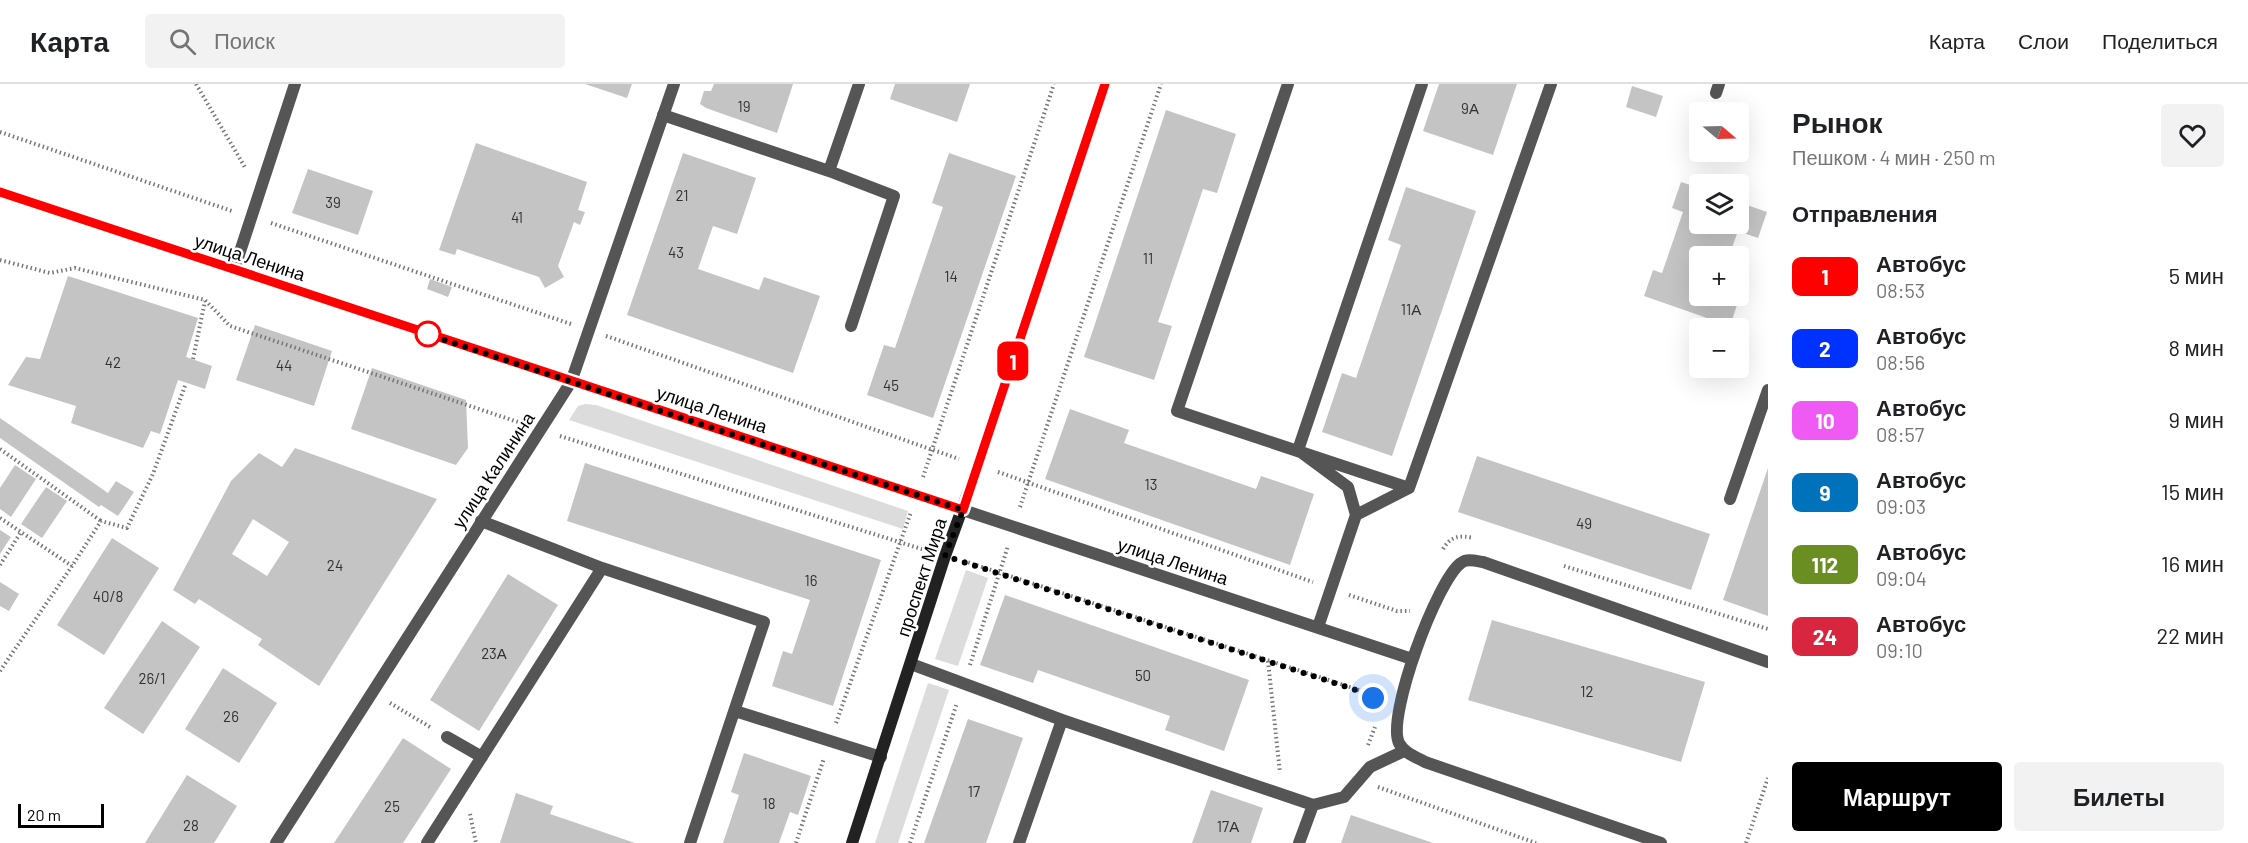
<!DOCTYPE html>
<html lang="ru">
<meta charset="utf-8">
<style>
body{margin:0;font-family:Barlow,sans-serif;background:#f2f2f2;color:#202124;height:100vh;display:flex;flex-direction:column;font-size:22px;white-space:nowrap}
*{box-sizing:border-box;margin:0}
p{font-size:20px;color:#757577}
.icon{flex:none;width:33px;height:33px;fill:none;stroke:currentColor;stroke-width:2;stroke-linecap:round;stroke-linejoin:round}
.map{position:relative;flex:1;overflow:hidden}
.panel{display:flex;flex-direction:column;background:#fff;width:480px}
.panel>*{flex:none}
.badge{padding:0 12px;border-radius:9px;font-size:21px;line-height:39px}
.needle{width:39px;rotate:109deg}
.controls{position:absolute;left:1689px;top:18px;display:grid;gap:12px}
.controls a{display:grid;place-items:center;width:60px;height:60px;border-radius:6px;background:#fff;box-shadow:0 6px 24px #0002;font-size:30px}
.scale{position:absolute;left:18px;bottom:15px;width:86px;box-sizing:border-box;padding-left:6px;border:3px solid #000;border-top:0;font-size:16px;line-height:21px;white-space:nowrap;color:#000;-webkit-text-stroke:4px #fff;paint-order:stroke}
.you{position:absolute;width:30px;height:30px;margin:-15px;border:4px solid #fff;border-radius:50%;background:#1a73e8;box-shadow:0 0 0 9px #1a73e833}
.map>.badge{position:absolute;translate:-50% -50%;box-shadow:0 0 0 3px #fff}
h2{padding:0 24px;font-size:22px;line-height:54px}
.round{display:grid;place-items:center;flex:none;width:63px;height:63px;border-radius:6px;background:#f2f2f2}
.head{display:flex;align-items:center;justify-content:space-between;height:102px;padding:0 24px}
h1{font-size:28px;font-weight:800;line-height:45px}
.button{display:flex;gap:12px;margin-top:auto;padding:12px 24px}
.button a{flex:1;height:69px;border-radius:6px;background:#000;color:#fff;font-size:24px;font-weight:800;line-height:69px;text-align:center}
.button a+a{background:#f2f2f2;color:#202124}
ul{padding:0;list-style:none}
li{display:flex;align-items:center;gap:18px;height:72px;padding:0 24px}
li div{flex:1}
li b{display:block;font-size:22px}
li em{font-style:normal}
li .badge{min-width:66px;font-weight:700;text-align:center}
header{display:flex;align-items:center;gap:36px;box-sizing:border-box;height:84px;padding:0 30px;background:#fff;border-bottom:2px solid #e0e0e0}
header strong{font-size:28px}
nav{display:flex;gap:33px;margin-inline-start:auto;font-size:21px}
.search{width:420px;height:54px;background:#f2f2f2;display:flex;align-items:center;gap:15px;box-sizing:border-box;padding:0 21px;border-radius:6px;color:#757577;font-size:22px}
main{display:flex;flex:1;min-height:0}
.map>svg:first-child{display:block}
.green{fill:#dcdcdc}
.building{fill:#c4c4c4;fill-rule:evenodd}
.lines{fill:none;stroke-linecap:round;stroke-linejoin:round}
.path{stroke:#777;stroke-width:4;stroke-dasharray:1.5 3;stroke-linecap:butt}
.service{stroke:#555;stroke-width:12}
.minor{stroke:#555;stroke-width:12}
.tertiary{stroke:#555;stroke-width:12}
.secondary{stroke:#222;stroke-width:12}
.line-casing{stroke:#fff;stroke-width:14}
.line{stroke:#f00;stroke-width:9}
.walk{stroke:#000;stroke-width:6;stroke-dasharray:0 10.8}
.stop-dot{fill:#fff;stroke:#f00;stroke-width:3}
.labels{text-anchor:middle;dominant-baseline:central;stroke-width:5;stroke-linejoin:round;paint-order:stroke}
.number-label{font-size:15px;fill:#313131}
.street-label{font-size:18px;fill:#000;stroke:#fff}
</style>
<header>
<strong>Карта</strong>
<div class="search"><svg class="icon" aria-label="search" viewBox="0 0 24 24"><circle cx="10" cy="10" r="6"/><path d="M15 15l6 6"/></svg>Поиск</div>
<nav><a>Карта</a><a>Слои</a><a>Поделиться</a></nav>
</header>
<main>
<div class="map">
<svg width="1768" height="759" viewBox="0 0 1768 759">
<rect width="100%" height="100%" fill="#fff"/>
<path class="green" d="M585 320 596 321 908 427 903 445 569 336 578 322Z
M966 486 988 494 958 582 935 575Z
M928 599 949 606 898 759H875Z"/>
<path class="building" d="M585 0H632L627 14Z
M714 0H793L777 49 706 24 700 20 704 7H711Z
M895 0H970L957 38 890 15Z
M1439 0H1517L1493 71 1423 47Z
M1632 2 1663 12 1656 33 1626 23Z
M1166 26 1236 50 1217 109 1203 105 1158 238 1172 242 1154 296 1084 273Z
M476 59 587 98 578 126 585 128 580 141 574 138 558 182 564 193 545 204 539 193 457 165 455 171 439 166Z
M683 69 756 94 737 150 713 142 698 185 759 206 764 193 820 212 793 289 627 231Z
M949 69 1016 92 933 334 867 311 884 261 895 264 943 123 932 119Z
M308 85 373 107 358 151 292 129Z
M1681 98 1700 104V140H1738V118L1767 128 1758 154 1738 147 1729 172H1700V212H1729L1739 215 1730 242 1644 212 1653 186 1662 189 1683 128 1672 124Z
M1406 103 1476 127 1392 372 1322 348 1342 289 1356 294 1401 161 1388 156Z
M68 192 198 234 186 273 212 282 205 305 178 296 160 350 151 347 143 364 71 339 76 322 8 301 26 273 40 275Z
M430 195 452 203 448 213 427 205Z
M255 241 332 267 314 322 236 296Z
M372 284 466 316 468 364 456 381 351 345Z
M1070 325 1129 346 1124 359 1256 405 1261 392 1314 410 1290 481 1045 395Z
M0 334 108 409 116 397 134 408 118 432 101 421 99 423 0 354Z
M295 364 437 415 319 602 258 561 262 555 199 515 195 520 173 506 231 397 259 369 282 383ZM253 435 289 458 267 492 232 470Z
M1477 372 1710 450 1691 506 1458 428Z
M585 379 881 476 833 622 772 602 783 567 792 570 810 516 567 437Z
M15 381 36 395 11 433 0 425V404Z
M1768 384V532L1723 516Z
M46 403 67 417 42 454 21 440Z
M0 446 11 453 0 470Z
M112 454 159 484 104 571 57 541Z
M508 490 558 521 479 647 430 616Z
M0 498 19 510 9 527 0 522Z
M1005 511 1249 596 1224 667 1165 646 1170 632 1038 586 1033 599 980 581Z
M1492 536 1705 598 1681 678 1468 616Z
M162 537 200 563 143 650 104 624Z
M223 584 277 619 239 679 185 645Z
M968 635 1023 654 986 759H924Z
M403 654 451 685 403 759H334Z
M744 669 811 692 798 731 790 728 779 759H723L739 711 731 708Z
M187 691 237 722 214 759H145Z
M1211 706 1263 724 1251 759H1192Z
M516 709 553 722 550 730 635 759H500Z
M1351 731 1433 759H1341Z"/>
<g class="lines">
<path class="path" d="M196 0 246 85
M0 48 232 127
M271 139 571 240
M0 176 50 189 75 184 205 216 230 242 521 339
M606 252 959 375
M193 275 205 217
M560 352 928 467
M0 365 101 437
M998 388 1313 498
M923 393 1054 0
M1020 423 1161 0
M0 434 72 482
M1443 465C1451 452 1459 451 1474 454
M964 477 1362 607 1373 614 1377 624
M0 481 21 448
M1564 482 1768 545
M1349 511 1397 527H1410
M1268 577 1280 689
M970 581 1008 462
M0 587 72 482 101 437 127 444 153 390 186 299
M390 619 430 643
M836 639 911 428
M1368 661 1375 643
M1378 703 1536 759
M470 730 476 759
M796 759 824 674
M910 759 957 619
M1746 759 1768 694"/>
<path class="service" d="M1288 0 1177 327 1409 404 1356 431
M1716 9 1719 0
M663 31 829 87
M851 242 894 112 829 87 859 0
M1409 404 1551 0
M1730 415 1768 306
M481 437 602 484 764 538 690 759
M1318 543 1356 431 1348 403 1298 366 1422 0
M911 580 1062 636 1019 759
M735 627 881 673
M1062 636 1313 721
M447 653 482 673
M427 759 602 484
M1299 759 1313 721 1344 713 1370 683 1404 667"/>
<path class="minor" d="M234 186 295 0
M276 759 571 298 674 0"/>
<path class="tertiary" d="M963 426 1412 575
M1661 759 1425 678C1416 673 1404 669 1399 659 1386 633 1437 496 1461 479 1467 474 1476 477 1483 478L1768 578"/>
<path class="secondary" d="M0 108 963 426
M852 759 945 472 978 381 1105 0"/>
</g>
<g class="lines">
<g class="line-casing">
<path id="line" d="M0 108 963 426 1105 0"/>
</g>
<use href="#line" class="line"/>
<path class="walk" d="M428 250H426L963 426 945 472 1362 608 1373 614"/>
</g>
<circle class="stop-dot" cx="428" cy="250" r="12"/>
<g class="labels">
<g class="number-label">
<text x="744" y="22">19</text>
<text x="1470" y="24">9А</text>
<text x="682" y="111">21</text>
<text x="333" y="118">39</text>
<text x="517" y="133">41</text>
<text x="676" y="168">43</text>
<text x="1148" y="174">11</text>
<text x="951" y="192">14</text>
<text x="1411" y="225">11А</text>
<text x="113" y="278">42</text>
<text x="284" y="281">44</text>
<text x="891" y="301">45</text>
<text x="1151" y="400">13</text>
<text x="1584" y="439">49</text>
<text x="335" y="481">24</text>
<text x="811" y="496">16</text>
<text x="108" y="512">40/8</text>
<text x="494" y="569">23А</text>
<text x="1143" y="591">50</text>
<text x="152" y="594">26/1</text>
<text x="1587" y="607">12</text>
<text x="231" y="632">26</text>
<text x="974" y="707">17</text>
<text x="769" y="719">18</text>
<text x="392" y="722">25</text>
<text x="191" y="741">28</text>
<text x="1228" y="742">17А</text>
</g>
<g class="street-label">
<text transform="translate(250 173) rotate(18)">улица Ленина</text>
<text transform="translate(712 325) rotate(18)">улица Ленина</text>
<text transform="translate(493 386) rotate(-57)">улица Калинина</text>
<text transform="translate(1173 477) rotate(18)">улица Ленина</text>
<text transform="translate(921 493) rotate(-72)">проспект Мира</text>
</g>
</g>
</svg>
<div class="controls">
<a><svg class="needle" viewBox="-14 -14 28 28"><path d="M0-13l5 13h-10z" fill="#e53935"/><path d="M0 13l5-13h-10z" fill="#757577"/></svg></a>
<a><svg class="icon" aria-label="layers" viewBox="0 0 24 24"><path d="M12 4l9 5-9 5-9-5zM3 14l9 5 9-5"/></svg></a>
<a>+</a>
<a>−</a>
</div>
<div class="scale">20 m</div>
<div class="you" style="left:1373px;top:614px"></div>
<b class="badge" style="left:1013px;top:277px;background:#f00;color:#fff">1</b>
</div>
<section class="panel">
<div class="head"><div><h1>Рынок</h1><p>Пешком · 4 мин · 250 m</p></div><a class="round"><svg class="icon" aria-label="heart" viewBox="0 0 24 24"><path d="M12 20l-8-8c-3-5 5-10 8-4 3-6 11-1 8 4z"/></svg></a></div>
<h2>Отправления</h2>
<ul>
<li><span class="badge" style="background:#f00;color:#fff">1</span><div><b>Автобус</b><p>08:53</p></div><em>5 мин</em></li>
<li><span class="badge" style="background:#0032ff;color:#fff">2</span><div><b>Автобус</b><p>08:56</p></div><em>8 мин</em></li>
<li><span class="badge" style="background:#f05af4;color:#fff">10</span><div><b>Автобус</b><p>08:57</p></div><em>9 мин</em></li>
<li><span class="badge" style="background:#0072bc;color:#fff">9</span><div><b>Автобус</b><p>09:03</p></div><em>15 мин</em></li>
<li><span class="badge" style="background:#6b8e23;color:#fff">112</span><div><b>Автобус</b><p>09:04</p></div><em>16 мин</em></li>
<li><span class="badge" style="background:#d7263d;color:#fff">24</span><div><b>Автобус</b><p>09:10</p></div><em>22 мин</em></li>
</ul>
<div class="button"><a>Маршрут</a><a>Билеты</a></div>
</section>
</main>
